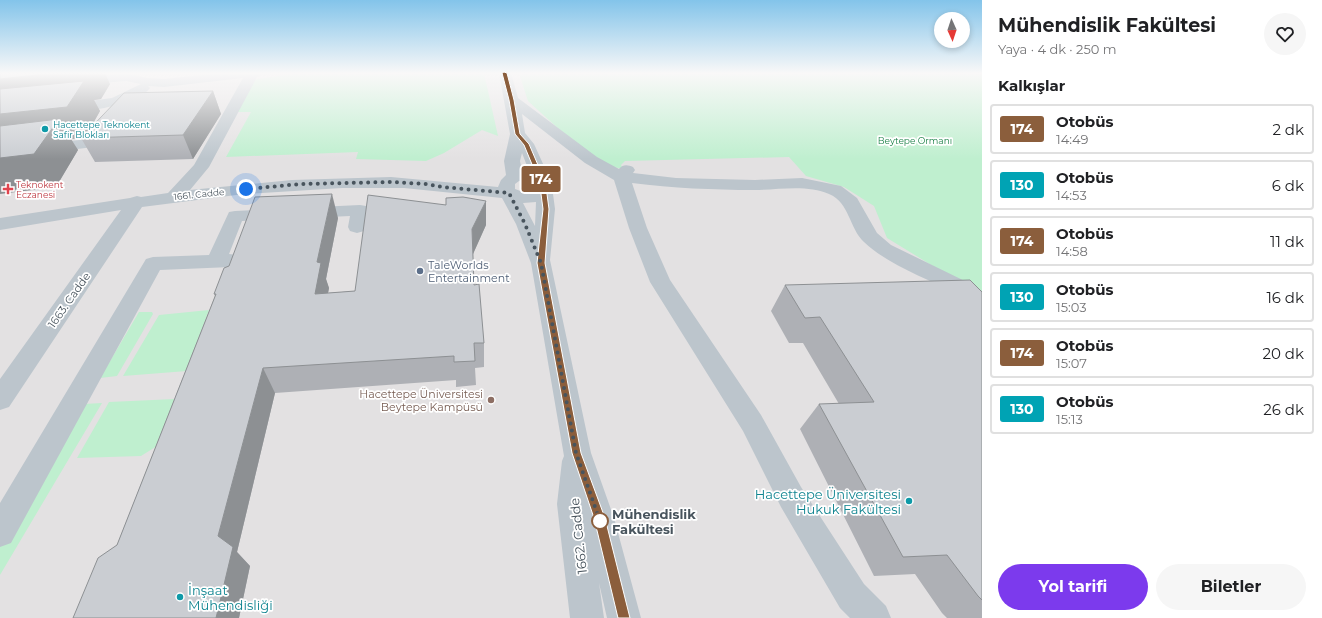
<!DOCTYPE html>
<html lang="tr">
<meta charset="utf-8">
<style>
body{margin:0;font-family:Montserrat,sans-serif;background:#f6f6f6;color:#202124;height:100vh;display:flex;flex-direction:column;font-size:15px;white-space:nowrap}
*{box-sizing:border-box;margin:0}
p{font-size:13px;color:#757577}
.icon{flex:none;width:22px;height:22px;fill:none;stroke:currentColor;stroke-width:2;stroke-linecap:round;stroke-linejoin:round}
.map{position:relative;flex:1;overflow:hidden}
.panel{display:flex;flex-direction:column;background:#fff;width:340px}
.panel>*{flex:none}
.badge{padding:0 8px;border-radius:3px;font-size:14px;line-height:26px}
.needle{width:26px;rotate:177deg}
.controls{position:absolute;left:934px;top:12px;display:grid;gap:8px}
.controls a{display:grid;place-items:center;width:36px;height:36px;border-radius:50%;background:#fff;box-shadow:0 2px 6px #0003;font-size:20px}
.you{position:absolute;width:20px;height:20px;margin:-10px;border:3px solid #fff;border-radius:50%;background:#1a73e8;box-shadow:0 0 0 6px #1a73e833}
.map>.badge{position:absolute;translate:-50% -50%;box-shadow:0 0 0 2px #fff}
h2{padding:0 16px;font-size:15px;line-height:36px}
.round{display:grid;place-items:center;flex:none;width:42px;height:42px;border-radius:21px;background:#f6f6f6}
.overview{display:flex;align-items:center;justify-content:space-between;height:68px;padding:0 16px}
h1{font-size:19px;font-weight:700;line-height:30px}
.cta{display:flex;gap:8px;margin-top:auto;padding:8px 16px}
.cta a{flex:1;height:46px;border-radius:24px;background:#7c3aed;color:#fff;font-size:16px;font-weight:700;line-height:46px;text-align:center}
.cta a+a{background:#f6f6f6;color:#202124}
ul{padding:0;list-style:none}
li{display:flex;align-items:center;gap:12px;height:50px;margin:0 8px 6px;padding:0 8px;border:2px solid #e0e0e0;border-radius:4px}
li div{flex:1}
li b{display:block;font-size:15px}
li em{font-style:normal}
li .badge{min-width:44px;font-weight:700;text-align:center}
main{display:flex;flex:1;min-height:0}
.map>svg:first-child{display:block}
.education{fill:#e3e1e2}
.green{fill:#bfefcf}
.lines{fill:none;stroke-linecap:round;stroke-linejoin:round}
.minor{fill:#bcc5cc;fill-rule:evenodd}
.wall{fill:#aeb0b5}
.shaded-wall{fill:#8d9093}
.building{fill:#cacdd2;stroke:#8d9093}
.line{fill:#8b5e3c;stroke:#fff}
.walk{stroke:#48545d;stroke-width:4;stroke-dasharray:0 7.2}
.culture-dot{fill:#0f9aa8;stroke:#fff;stroke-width:1.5}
.health-dot{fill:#e0444e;stroke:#fff;stroke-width:1.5}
.service-dot{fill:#5c6f8a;stroke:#fff;stroke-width:1.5}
.education-dot{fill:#8d6e63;stroke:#fff;stroke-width:1.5}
.stop-dot{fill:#fff;stroke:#8b5e3c;stroke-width:2}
.labels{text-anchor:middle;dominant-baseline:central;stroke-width:3.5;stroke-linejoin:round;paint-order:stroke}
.far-culture-label{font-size:9px;fill:#0d838f;stroke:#fff;text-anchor:start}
.far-park-label{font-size:9px;fill:#187f45;stroke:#fff}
.far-health-label{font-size:9px;fill:#be3a42;stroke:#fff;text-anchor:start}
.far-street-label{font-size:9px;fill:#48545d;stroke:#fff}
.service-label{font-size:11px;fill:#4e5e75;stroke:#fff;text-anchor:start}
.street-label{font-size:11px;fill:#48545d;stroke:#fff}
.education-label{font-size:11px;fill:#785e54;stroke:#fff;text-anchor:end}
.near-culture-label{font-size:13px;fill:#0d838f;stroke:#fff;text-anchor:end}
.near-stop-label{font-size:13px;font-weight:bold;fill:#48545d;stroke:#fff;text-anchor:start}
.near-street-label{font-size:13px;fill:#48545d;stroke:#fff}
</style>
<main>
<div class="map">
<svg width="982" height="618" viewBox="0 0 982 618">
<rect width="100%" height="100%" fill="#f2f0f0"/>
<path class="education" d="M0 73H716L982 182V618H0Z"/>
<path class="green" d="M297 73H484L498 136 482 130 444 153 426 161 356 159 358 152 226 157 251 112H234L252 80Z
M519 73H982V296L887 238 874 206 844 187 806 176 789 157 625 161 621 165 623 169 608 166 573 142 528 101Z
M209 310 187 371 123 376 159 315Z
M139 312H152L153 314 117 376 100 378Z
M175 399 157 446 141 456 77 458 109 402Z
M102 403 0 575V546L84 404Z"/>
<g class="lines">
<path class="minor" d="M126 73 147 78 164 79 221 73H262L260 76 257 77 209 167 190 190 292 180 391 177 498 187 501 180 506 175 504 161 510 134 499 73H511L518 98 597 157 619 169C623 164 628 165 633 167L635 170 633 173 676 178 755 180 802 178 841 186 857 198 877 233 891 245 973 285 982 291V310C972 307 965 300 956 294 927 278 888 265 864 242 849 228 850 203 829 194 807 184 777 190 754 190 713 190 673 188 632 183L647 228 670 280 761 415 801 487 864 584 886 606 891 618H850L840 608 781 507 743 431 650 282 629 228 614 180 585 163 522 114 525 133 534 144 549 177 556 186 553 194 555 209 550 260 591 453 614 518 641 618H607L599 583 604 618H570L557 504 562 461 564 456 531 263 516 224 502 198 404 188H342L244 194 142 207 9 407 0 410V379L121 210 0 230V218L130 198 137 196 141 197 168 193 194 165 243 78 164 87 148 86 150 88C139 104 80 115 62 111L60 108 62 105 67 104 112 98 141 84 126 81 77 85 72 84 71 81 72 78ZM522 153 529 171H522L520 161ZM519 181 535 183 538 186 536 191 526 193 515 189V184ZM536 202 535 226 523 203Z
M88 139 93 141 96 144 93 147 0 159V149Z
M360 205 366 206 369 210 366 227 364 231 357 233 350 231 348 227 350 216 242 221 229 254 238 255 241 260 238 265 231 267 160 270 11 543 0 547V503L146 259 153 257 209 255 229 212 235 211Z"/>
</g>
<path class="wall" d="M0 73 110 84 101 99 94 100 100 111 90 128 213 91 221 114 193 159 95 162 81 138 71 139 78 150 56 187Z
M486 201V225L473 254 474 285 484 343V367L475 368 476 385 456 387V380L275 393 237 552 250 566 239 618H73L117 545 215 296 214 294 338 218 326 279 329 288 328 293 355 291 446 205Z
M785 285 982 292V618H947L942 613 915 574 874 576 800 429 819 404H839L803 343H789L771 311Z"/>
<path class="shaded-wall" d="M55 73H105L110 84 101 99 94 100 100 111 85 138 71 139 78 150 56 187 0 194V79Z
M213 91 221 114 193 159 183 135Z
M332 194 338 218 326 279 329 288 323 319 315 294 317 262Z
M486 201V225L473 254 472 229Z
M263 368 275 393 237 552 250 566 239 618H216L218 536Z"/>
<path class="building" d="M0 73H55L0 79Z
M84 81 67 107 0 114V89Z
M213 91 183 135 81 138 124 93Z
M59 119 34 154 0 158V126Z
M332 194 317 262 321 263 315 294 355 291 368 195 446 205V198L463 197 486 201 472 229 474 285 479 284 484 343H474L475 361 454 362V356L263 368 218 536 233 547 216 618H73L98 558 117 545 216 294H214L224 268 229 266 255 197Z
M970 280 982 292V600L978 596 947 555 903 557 819 404 874 402 820 317 805 318 785 285Z"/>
<linearGradient id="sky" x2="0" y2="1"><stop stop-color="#83c4ea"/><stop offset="0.46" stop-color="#f9f8f8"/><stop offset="1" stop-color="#f9f8f8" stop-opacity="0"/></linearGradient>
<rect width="982" height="159" fill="url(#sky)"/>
<path class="line" d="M504 72 507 73 514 100 520 134 529 144 544 179 550 186 547 194 549 209 545 263 581 453 605 518 630 618H618L594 518 572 453 537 263 543 209 541 194 544 186 538 179 524 145 515 134 509 100 502 73Z"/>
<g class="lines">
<path class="walk" d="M246 189 301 184 392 182 425 184 442 187 509 193 525 224 541 263 576 453 600 521"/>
</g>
<g class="culture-dot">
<circle cx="45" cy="129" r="4"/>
<circle cx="909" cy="501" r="4"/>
<circle cx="180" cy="597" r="4"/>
</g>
<path class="health-dot" d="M6 183h4v4h4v4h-4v4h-4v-4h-4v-4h4z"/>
<circle class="service-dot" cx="420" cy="271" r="4"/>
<circle class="education-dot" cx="491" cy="400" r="4"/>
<circle class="stop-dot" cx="600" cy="521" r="8"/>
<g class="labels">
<g class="far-culture-label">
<text x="53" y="124">Hacettepe Teknokent<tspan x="53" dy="10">Safir Blokları</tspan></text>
</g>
<g class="far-park-label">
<text x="915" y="140">Beytepe Ormanı</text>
</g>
<g class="far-health-label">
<text x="16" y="184">Teknokent<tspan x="16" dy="10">Eczanesi</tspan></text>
</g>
<g class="far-street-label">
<text transform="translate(199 194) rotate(-6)">1661. Cadde</text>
</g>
<g class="service-label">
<text x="428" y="265">TaleWorlds<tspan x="428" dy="13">Entertainment</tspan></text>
</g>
<g class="street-label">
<text transform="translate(69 300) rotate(-55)">1663. Cadde</text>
</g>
<g class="education-label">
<text x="483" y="394">Hacettepe Üniversitesi<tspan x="483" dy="13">Beytepe Kampüsü</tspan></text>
</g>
<g class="near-culture-label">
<text x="901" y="494">Hacettepe Üniversitesi<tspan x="901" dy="15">Hukuk Fakültesi</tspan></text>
<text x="188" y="590" text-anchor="start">İnşaat<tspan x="188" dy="15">Mühendisliği</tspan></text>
</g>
<g class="near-stop-label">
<text x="612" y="514">Mühendislik<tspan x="612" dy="15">Fakültesi</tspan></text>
</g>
<g class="near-street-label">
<text transform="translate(578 536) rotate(-96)">1662. Cadde</text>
</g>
</g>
</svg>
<div class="controls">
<a><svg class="needle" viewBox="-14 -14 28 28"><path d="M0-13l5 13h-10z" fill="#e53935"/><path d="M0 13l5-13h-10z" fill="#757577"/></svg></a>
</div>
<div class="you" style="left:246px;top:189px"></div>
<b class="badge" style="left:541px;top:179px;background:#8b5e3c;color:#fff">174</b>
</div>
<section class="panel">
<div class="overview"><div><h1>Mühendislik Fakültesi</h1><p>Yaya · 4 dk · 250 m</p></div><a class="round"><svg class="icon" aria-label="heart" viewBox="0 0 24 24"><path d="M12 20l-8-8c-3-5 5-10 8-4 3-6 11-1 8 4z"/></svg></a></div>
<h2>Kalkışlar</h2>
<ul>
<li><span class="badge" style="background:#8b5e3c;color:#fff">174</span><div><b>Otobüs</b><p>14:49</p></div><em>2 dk</em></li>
<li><span class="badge" style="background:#00a3b4;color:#fff">130</span><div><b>Otobüs</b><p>14:53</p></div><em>6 dk</em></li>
<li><span class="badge" style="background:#8b5e3c;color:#fff">174</span><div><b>Otobüs</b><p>14:58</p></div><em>11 dk</em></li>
<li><span class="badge" style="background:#00a3b4;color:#fff">130</span><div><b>Otobüs</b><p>15:03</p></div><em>16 dk</em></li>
<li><span class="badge" style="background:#8b5e3c;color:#fff">174</span><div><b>Otobüs</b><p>15:07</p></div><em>20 dk</em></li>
<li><span class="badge" style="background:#00a3b4;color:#fff">130</span><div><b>Otobüs</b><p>15:13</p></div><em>26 dk</em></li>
</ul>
<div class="cta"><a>Yol tarifi</a><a>Biletler</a></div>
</section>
</main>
